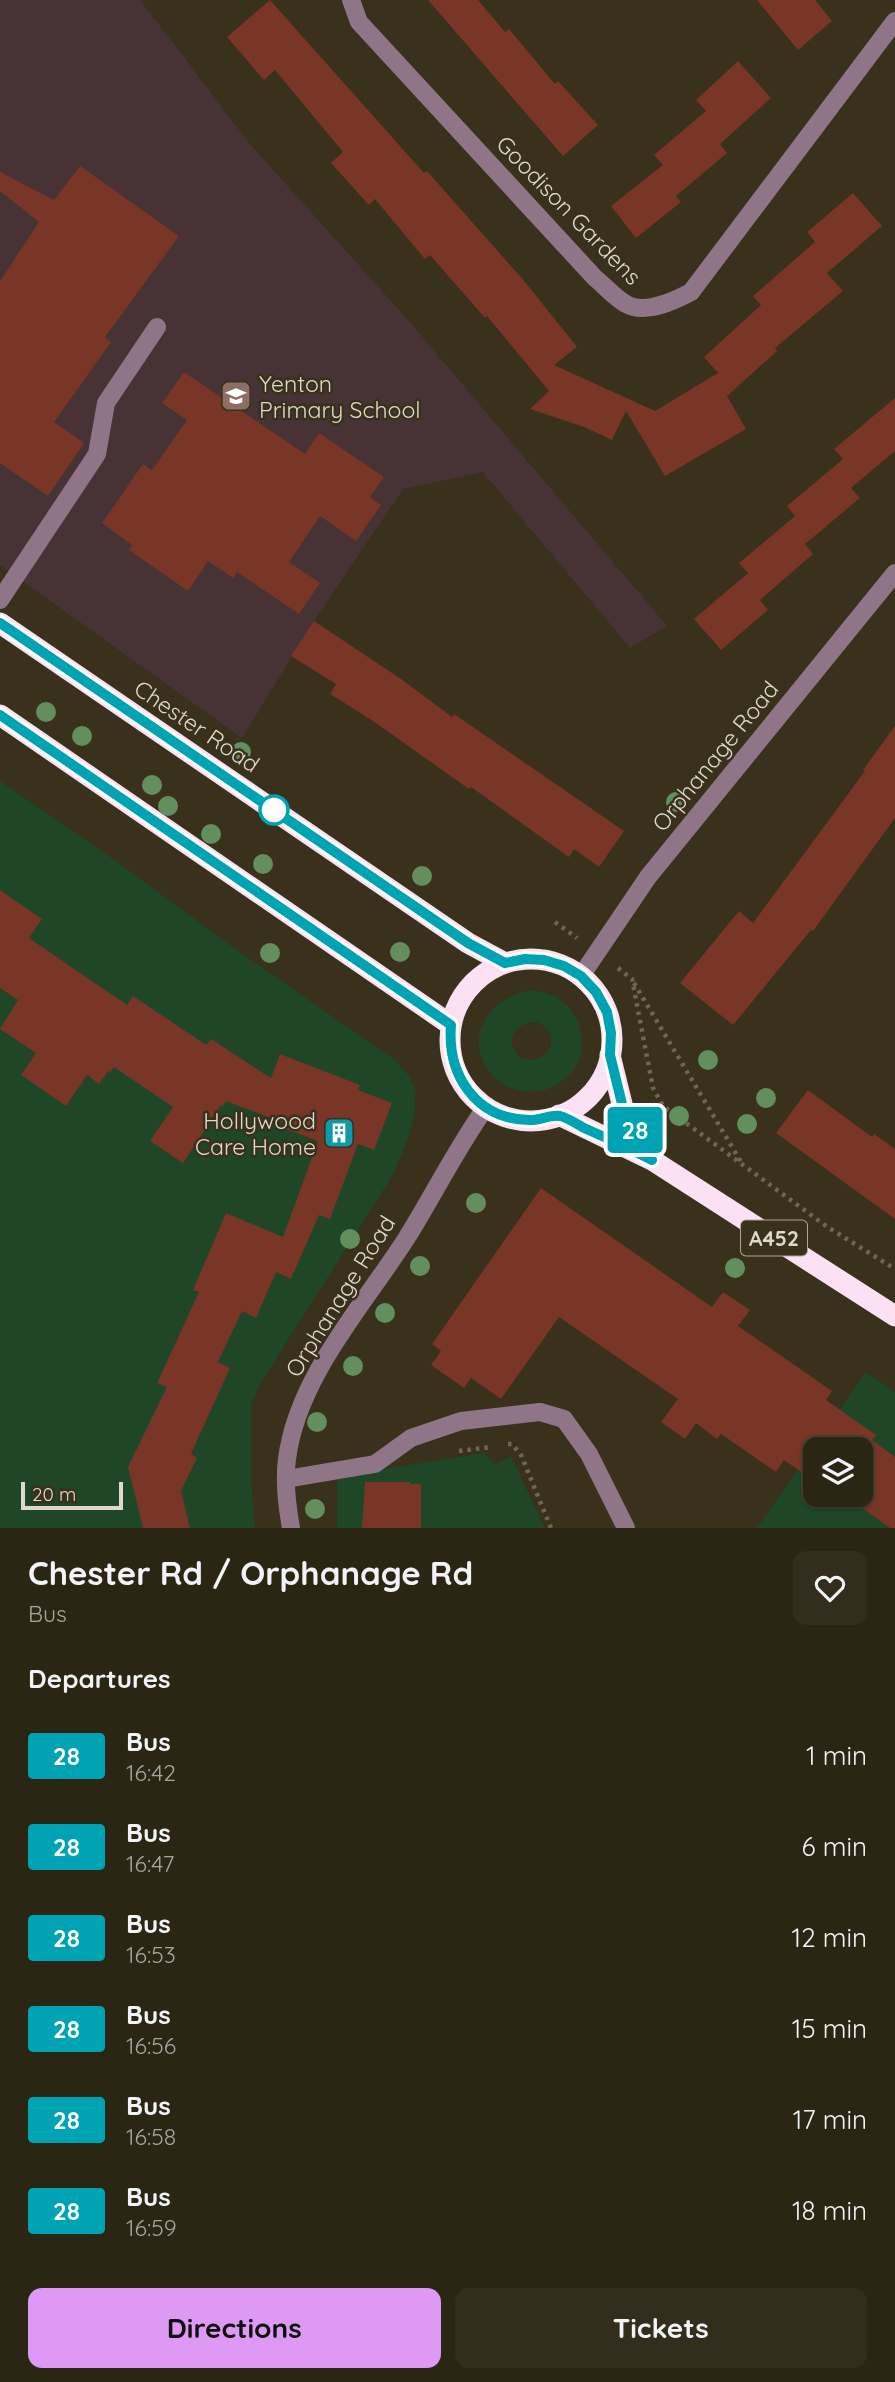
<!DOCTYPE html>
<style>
body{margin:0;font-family:Quicksand,sans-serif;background:#332d1d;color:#f1f3f6;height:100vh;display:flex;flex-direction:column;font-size:26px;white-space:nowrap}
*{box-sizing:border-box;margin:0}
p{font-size:23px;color:#a6a5a0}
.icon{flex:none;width:38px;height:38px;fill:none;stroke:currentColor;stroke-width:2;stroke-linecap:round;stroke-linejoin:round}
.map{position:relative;height:1528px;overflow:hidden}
.drawer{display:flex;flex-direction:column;background:#2b2514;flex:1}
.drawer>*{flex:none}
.badge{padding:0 14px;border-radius:5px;font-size:24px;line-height:46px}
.controls{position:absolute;left:803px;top:1437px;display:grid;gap:14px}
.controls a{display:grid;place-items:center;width:70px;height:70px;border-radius:14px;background:#2b2514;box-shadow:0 2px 5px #0004,0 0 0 2px #474234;font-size:35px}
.scale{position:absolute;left:21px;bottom:18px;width:102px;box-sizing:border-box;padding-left:7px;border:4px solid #ded9cc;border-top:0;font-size:19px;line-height:24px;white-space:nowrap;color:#ded9cc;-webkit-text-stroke:5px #39311b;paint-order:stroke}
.map>.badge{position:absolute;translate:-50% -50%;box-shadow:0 0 0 4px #fff}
h2{padding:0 28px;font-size:26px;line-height:63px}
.round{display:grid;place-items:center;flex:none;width:74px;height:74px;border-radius:14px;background:#332d1d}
.summary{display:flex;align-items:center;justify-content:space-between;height:119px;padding:0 28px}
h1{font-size:33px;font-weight:700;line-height:52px}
.primary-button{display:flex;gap:14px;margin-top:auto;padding:14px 28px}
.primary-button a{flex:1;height:80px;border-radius:14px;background:#dd99f3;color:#111;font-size:28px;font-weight:700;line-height:80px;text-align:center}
.primary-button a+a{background:#332d1d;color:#f1f3f6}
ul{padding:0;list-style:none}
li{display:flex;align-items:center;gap:21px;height:91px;padding:0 28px}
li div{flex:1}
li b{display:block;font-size:26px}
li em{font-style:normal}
li .badge{min-width:77px;font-weight:700;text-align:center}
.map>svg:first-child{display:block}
.education{fill:#473336}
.green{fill:#1e4627;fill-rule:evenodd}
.building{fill:#793525}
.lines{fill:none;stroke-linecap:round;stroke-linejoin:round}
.path{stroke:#6d6653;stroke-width:4.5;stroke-dasharray:3.5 5;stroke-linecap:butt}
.minor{stroke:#907588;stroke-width:18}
.highway{stroke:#fce0f4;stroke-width:21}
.tree{fill:#638e5e}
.line-casing{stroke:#fff;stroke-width:16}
.line{stroke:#00a3b4;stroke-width:10}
.stop-dot{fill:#fff;stroke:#00a3b4;stroke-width:3.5}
.labels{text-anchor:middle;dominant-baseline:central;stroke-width:5;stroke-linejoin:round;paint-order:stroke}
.shield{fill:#39311b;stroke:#aca797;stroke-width:2}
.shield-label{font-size:21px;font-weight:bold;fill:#ded9cc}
.street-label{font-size:23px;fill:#ded9cc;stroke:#39311b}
.poi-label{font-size:23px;fill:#ded9cc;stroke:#39311b;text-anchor:start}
</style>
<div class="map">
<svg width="895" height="1528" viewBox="0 0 895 1528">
<rect width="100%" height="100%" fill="#39311b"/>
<path class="education" d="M0 0H140L250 144 408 320 667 626 630 648 483 472 403 489 314 621 242 738 0 565Z"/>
<path class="green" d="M0 781 109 856 241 953 395 1060C401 1067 409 1074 412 1082 423 1112 405 1145 394 1173L260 1384 251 1405V1481L255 1528H0Z
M532 990C543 992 554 994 562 1001 583 1017 589 1051 572 1072 550 1098 509 1099 489 1071 462 1033 493 995 532 990ZM537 1022C562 1033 551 1065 523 1059 503 1045 513 1021 537 1022Z
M866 1372 895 1392V1528H757ZM816 1449H861V1494H816Z
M483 1453 495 1464 511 1456 545 1528H337V1480L390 1468Z"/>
<path class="building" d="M270 0 424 173 427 171 525 282 577 347 554 365 655 411 718 373 704 357 761 305 753 296 815 242 807 232 853 193 882 226 827 273 843 291 775 348 777 351 727 396 746 429 665 476 626 411 612 440 584 427 530 409 549 391 487 316 485 318 430 255 425 259 375 199 369 205 331 163 343 152 275 70 264 80 227 37Z
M428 0H478L505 32 509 29 555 84 558 81 598 125 563 156Z
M757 0H815L832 21 798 50Z
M738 61 771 98 720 144 727 153 676 196 681 202 636 238 611 206 663 165 654 155 706 111 696 100Z
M80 166 179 236 105 337 111 342 54 422 84 443 48 496 0 463V281L39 222 0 191V172L54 200Z
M184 372 305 454 319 433 384 477 370 497 381 505 356 541 320 516 289 562 320 583 299 614 237 572 233 578 208 561 188 591 129 550 132 545 102 523 143 464 152 470 187 420 162 403Z
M895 398V451L851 488 860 498 805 544 813 554 760 600 768 610 721 650 694 619 748 573 739 563 795 516 787 506 843 459 834 449Z
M314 621 401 679 452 717 454 714 624 831 599 867 574 849 569 857 471 787 469 789 373 721 330 694 336 684 291 656Z
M895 726V818L813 931 811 930 733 1025 680 983 739 911 753 923 865 771 863 770Z
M0 890 42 919 29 938 127 1005 133 996 206 1045 211 1039 271 1078 280 1054 360 1085 358 1090 392 1103 374 1150 358 1144 330 1219 319 1215 291 1279 276 1272 256 1318 242 1311 218 1362 230 1368 191 1454 197 1458 181 1491 190 1528H143L128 1467 167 1387 157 1383 199 1292 193 1290 226 1213 283 1237 318 1141 283 1128 284 1123 226 1101 223 1106 221 1105 183 1163 150 1141 173 1107 114 1067 110 1073 108 1071 99 1084 87 1075 66 1106 21 1075 36 1053 0 1029 18 1000 0 988Z
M808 1090 872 1137 874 1134 895 1149V1219L776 1133Z
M541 1188 712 1307 723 1292 750 1310 738 1326 832 1391 826 1400 876 1435 872 1440 895 1457V1528H890L843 1494H861V1449H816V1482L784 1460 776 1472 721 1434 717 1439 696 1423 685 1439 661 1422 678 1399 559 1317 501 1399 471 1378 464 1388 431 1365 441 1351 432 1344Z
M365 1482H410V1484H421V1528H362Z"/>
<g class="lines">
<path class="path" d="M555 922 577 938
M618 968 632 979 653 1088 663 1106 826 1226 895 1269
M634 983 741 1162
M508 1444H512L521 1455 551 1528
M459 1451 492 1447"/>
<path class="minor" d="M351 0 359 22 595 278C605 286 615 298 626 304 645 315 674 301 691 292L895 21
M0 600 97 454 106 403 157 327
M581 976 648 877 895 573
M286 1479 375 1464 411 1438 461 1421 540 1412 564 1419 589 1454 626 1528
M291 1528C287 1506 284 1481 287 1459 297 1378 363 1306 406 1239 433 1196 456 1149 486 1107"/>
<path class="highway" d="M0 623 468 943 505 963
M0 715 451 1025
M450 1040a81 81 0 1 1 162 0a81 81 0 1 1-162 0Z
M610 1055 624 1112 652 1160
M559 1115 652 1160 895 1316"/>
</g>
<g class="tree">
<circle cx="46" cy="712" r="10"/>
<circle cx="82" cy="736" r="10"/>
<circle cx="241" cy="752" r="10"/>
<circle cx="152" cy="785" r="10"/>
<circle cx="676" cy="802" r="10"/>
<circle cx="168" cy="806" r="10"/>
<circle cx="211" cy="834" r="10"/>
<circle cx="263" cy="864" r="10"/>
<circle cx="422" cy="876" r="10"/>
<circle cx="400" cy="952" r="10"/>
<circle cx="270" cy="953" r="10"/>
<circle cx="708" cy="1060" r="10"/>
<circle cx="766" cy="1098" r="10"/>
<circle cx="679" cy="1116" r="10"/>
<circle cx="747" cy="1124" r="10"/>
<circle cx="476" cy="1203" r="10"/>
<circle cx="350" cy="1239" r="10"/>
<circle cx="420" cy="1266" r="10"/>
<circle cx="735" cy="1268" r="10"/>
<circle cx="385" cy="1313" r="10"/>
<circle cx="353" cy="1366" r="10"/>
<circle cx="317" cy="1422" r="10"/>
<circle cx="315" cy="1509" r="10"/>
</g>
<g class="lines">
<g class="line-casing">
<path id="line" d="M0 623 468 943 505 963 525 959 544 960 564 966 581 976 596 992 607 1012 611 1033 610 1055 624 1112 652 1160C630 1149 607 1138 584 1128 577 1124 568 1118 560 1116 551 1114 539 1121 529 1120 475 1119 447 1074 451 1025L0 715"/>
</g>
<use href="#line" class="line"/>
</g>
<defs>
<g id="school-square" transform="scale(1.575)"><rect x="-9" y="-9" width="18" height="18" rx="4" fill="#8d6e63" stroke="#39311b"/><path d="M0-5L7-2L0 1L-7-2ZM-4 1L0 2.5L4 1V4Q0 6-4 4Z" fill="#fff"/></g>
<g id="building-square" transform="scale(1.575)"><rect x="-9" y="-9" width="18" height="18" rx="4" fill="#0f9aa8" stroke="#39311b"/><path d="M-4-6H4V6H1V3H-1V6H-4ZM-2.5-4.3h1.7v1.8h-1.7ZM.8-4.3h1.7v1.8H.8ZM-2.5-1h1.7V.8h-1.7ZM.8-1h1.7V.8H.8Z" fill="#fff"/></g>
</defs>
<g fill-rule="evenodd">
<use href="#school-square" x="236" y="396"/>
<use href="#building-square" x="339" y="1133"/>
</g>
<circle class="stop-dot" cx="274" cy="810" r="14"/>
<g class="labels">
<rect class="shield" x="741" y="1220.5" width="66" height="35" rx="5"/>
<g class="shield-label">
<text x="774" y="1238">A452</text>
</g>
<g class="street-label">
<text transform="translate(569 210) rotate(46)">Goodison Gardens</text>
<text transform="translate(197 726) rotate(34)">Chester Road</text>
<text transform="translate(715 756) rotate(-51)">Orphanage Road</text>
<text transform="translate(340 1296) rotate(-58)">Orphanage Road</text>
</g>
<g class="poi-label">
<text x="259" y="383">Yenton<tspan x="259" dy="26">Primary School</tspan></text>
<text x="316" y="1120" text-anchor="end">Hollywood<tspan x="316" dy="26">Care Home</tspan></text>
</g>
</g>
</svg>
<div class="controls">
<a><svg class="icon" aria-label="layers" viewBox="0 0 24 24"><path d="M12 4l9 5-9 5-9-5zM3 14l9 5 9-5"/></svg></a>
</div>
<div class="scale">20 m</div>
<b class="badge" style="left:635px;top:1130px;background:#00a3b4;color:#fff">28</b>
</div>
<section class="drawer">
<div class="summary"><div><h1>Chester Rd / Orphanage Rd</h1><p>Bus</p></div><a class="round"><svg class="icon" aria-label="heart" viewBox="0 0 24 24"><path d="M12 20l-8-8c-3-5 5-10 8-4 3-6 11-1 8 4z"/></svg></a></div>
<h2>Departures</h2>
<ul>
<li><span class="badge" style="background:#00a3b4;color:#fff">28</span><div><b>Bus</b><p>16:42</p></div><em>1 min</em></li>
<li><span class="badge" style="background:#00a3b4;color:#fff">28</span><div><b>Bus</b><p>16:47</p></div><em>6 min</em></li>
<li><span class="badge" style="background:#00a3b4;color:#fff">28</span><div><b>Bus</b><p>16:53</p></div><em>12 min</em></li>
<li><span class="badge" style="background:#00a3b4;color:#fff">28</span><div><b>Bus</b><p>16:56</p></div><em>15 min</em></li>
<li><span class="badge" style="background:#00a3b4;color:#fff">28</span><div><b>Bus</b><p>16:58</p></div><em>17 min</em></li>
<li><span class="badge" style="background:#00a3b4;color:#fff">28</span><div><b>Bus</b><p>16:59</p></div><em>18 min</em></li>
</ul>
<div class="primary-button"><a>Directions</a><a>Tickets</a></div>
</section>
